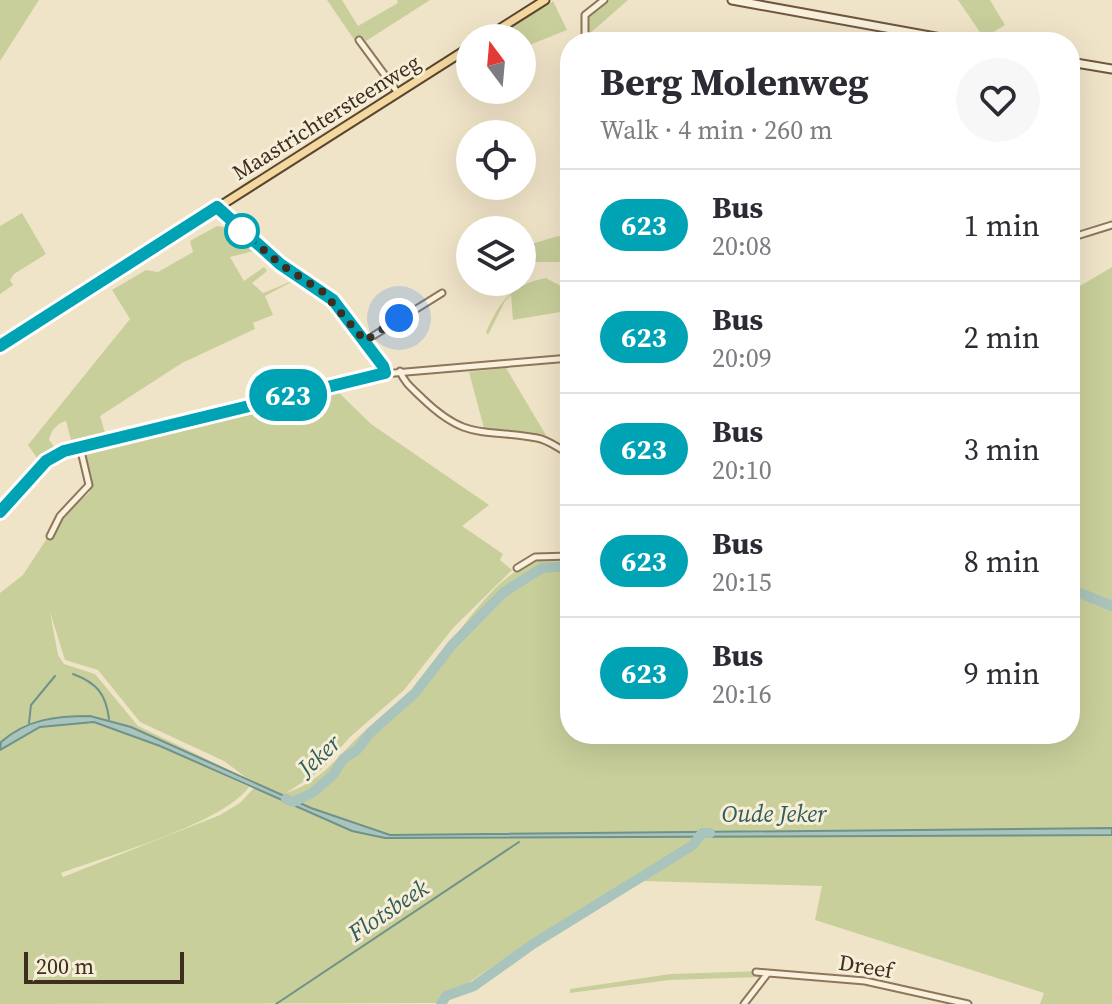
<!DOCTYPE html>
<meta charset="utf-8">
<style>
body{margin:0;font-family:"Source Serif 4",serif;background:#f7f7f7;color:#2b2b33;height:100vh;display:flex;flex-direction:column;font-size:30px;white-space:nowrap}
*{box-sizing:border-box;margin:0}
p{font-size:26px;color:#7c7c81}
.icon{flex:none;width:44px;height:44px;fill:none;stroke:currentColor;stroke-width:2;stroke-linecap:round;stroke-linejoin:round}
.map{position:relative;flex:1;overflow:hidden}
.sheet{position:absolute;left:560px;top:32px;width:520px;height:712px;display:flex;flex-direction:column;background:#fff;border-radius:32px;box-shadow:0 8px 32px #0002}
.sheet>*{flex:none}
.badge{padding:0 16px;border-radius:26px;font-size:28px;line-height:52px}
.needle{width:52px;rotate:344deg}
.controls{position:absolute;left:456px;top:24px;display:grid;gap:16px}
.controls a{display:grid;place-items:center;width:80px;height:80px;border-radius:50%;background:#fff;box-shadow:0 8px 32px #0002;font-size:40px}
.scale{position:absolute;left:24px;bottom:20px;width:160px;box-sizing:border-box;padding-left:8px;border:4px solid #3d2e20;border-top:0;font-size:22px;line-height:28px;white-space:nowrap;color:#3d2e20;-webkit-text-stroke:6px #f7eed8;paint-order:stroke}
.you{position:absolute;width:40px;height:40px;margin:-20px;border:6px solid #fff;border-radius:50%;background:#1a73e8;box-shadow:0 0 0 12px #1a73e833}
.map>.badge{position:absolute;translate:-50% -50%;box-shadow:0 0 0 4px #fff}
.round{display:grid;place-items:center;flex:none;width:84px;height:84px;border-radius:42px;background:#f7f7f7}
.summary{display:flex;align-items:center;justify-content:space-between;height:136px;padding:0 40px}
h1{font-size:38px;font-weight:700;line-height:60px}
ul{padding:0;list-style:none}
li{display:flex;align-items:center;gap:24px;height:112px;padding:0 40px;border-top:2px solid #e1e1e2}
li div{flex:1}
li b{display:block;font-size:30px}
li em{font-style:normal}
li .badge{min-width:88px;font-weight:700;text-align:center}
.map>svg:first-child{display:block}
.green{fill:#c9cf9b;fill-rule:evenodd}
.water{fill:#a9c4bc;stroke:#6f938a;stroke-width:2}
.lines{fill:none;stroke-linecap:round;stroke-linejoin:round}
.stream{stroke:#6f938a;stroke-width:2}
.river{stroke:#a9c4bc;stroke-width:10}
.minor-casing{stroke:#8d765c;stroke-width:9}
.secondary-casing{stroke:#6f573f;stroke-width:11}
.primary-casing{stroke:#5b4430;stroke-width:11}
.minor{stroke:#faf1dc;stroke-width:5}
.secondary{stroke:#faf1dc;stroke-width:7}
.primary{stroke:#f3d9a0;stroke-width:7}
.line-casing{stroke:#fff;stroke-width:18}
.line{stroke:#00a3b4;stroke-width:12}
.walk{stroke:#3d2e20;stroke-width:8;stroke-dasharray:0 14.4}
.stop-dot{fill:#fff;stroke:#00a3b4;stroke-width:4}
.labels{text-anchor:middle;dominant-baseline:central;stroke-width:6;stroke-linejoin:round;paint-order:stroke}
.street-label{font-size:22px;fill:#3d2e20;stroke:#f7eed8}
.water-label{font-size:24px;font-style:italic;fill:#2f5d5a;stroke:#f7eed8}
</style>
<div class="map">
<svg width="1112" height="1004" viewBox="0 0 1112 1004">
<rect width="100%" height="100%" fill="#f0e4c8"/>
<path class="green" d="M0 0H39L0 61Z
M327 0H342L358 26 398 3 397 0H430L366 41 362 37 355 41Z
M609 0H628L587 36V18Z
M958 0H990L1005 25 984 38Z
M553 1 567 30 522 48V38H502L500 33Z
M22 213 46 254 14 274 10 280 13 285 0 294V226Z
M217 226 236 230 258 250 230 257 244 281 264 267 267 271 252 283 263 293 297 279 265 296 273 315 253 323 255 329 182 363 100 416 105 433 72 444 66 421C57 423 51 431 49 440L56 449 39 461 28 445 130 319 112 290 146 270 158 272 193 252 190 241Z
M558 236 570 238V262H522V247Z
M1112 267V828L390 835 311 808 131 727C89 714 36 710 0 743V593L23 575 61 517 89 493 92 485 83 449 334 388 371 424 489 505 462 526 503 554 500 560 512 570 453 628 404 690 350 737 320 771 286 793C316 783 331 765 353 742 370 725 390 711 408 694 446 658 483 582 534 561 544 556 559 558 570 559V734H1070V292ZM50 612 65 660 98 670 140 722 224 761 248 779 138 726 95 674 64 664 58 655Z
M546 278 559 285 570 297V354L566 311 513 320 511 295 505 301 488 335 486 332C500 301 511 285 546 278Z
M506 368 547 437 570 452 545 439 485 432 469 372Z
M94 722 160 746 249 787C222 824 107 856 61 873L63 877 220 815 240 803 254 788 352 831 385 838 696 837 682 850 534 939 462 987 440 996 438 1003 0 1004V750L40 727Z
M1112 835V1004H1040L1044 993 815 920 822 886 641 881 695 847 702 837Z
M761 971 762 977 669 980 570 993V989L670 974Z"/>
<path class="water" d="M90 716 131 727 311 808 390 835 1112 828V835L385 838 352 831 160 746 94 722 40 727 0 750 1 742C27 719 56 716 90 716Z"/>
<g class="lines">
<path class="stream" d="M73 674C97 683 106 694 109 719
M29 723 31 705 55 676
M276 1004 519 842"/>
<path class="river" d="M1070 589 1112 606
M286 799 293 802 312 793 333 775 343 759 357 750 371 732 415 693 452 645 504 592 542 568 570 566
M441 1004 446 996 474 986 533 944 693 845 702 833H710"/>
<g class="minor-casing">
<path id="minor" d="M359 40 398 93
M585 42V15L604 0
M217 207 280 264 333 300 383 366 385 373
M1070 238 1112 225
M365 341 442 293
M400 371C404 383 414 390 423 399 468 442 484 428 537 438 549 440 559 449 570 454
M0 512 46 461 80 447 371 375 570 358
M50 536 60 516 89 485 80 447
M517 568 535 557 570 556
M756 972 865 981 968 1004
M744 1004 768 973"/>
</g>
<g class="secondary-casing">
<path id="secondary" d="M732 0 963 42
M1070 62 1112 69"/>
</g>
<g class="primary-casing">
<path id="primary" d="M485 38 545 0
M0 346 470 47"/>
</g>
<use href="#minor" class="minor"/>
<use href="#secondary" class="secondary"/>
<use href="#primary" class="primary"/>
</g>
<g class="lines">
<g class="line-casing">
<path id="line" d="M0 346 217 207 280 264 333 300 383 366 385 373 64 451 46 461 0 512"/>
</g>
<use href="#line" class="line"/>
<path class="walk" d="M242 231 280 264 323 292 365 341 399 318"/>
</g>
<circle class="stop-dot" cx="242" cy="231" r="16"/>
<g class="labels">
<g class="street-label">
<text transform="translate(326 117) rotate(-32)">Maastrichtersteenweg</text>
<text transform="translate(866 966) rotate(9)">Dreef</text>
</g>
<g class="water-label">
<text transform="translate(319 755) rotate(-43)">Jeker</text>
<text x="774" y="813">Oude Jeker</text>
<text transform="translate(388 910) rotate(-34)">Flotsbeek</text>
</g>
</g>
</svg>
<div class="controls">
<a><svg class="needle" viewBox="-14 -14 28 28"><path d="M0-13l5 13h-10z" fill="#e53935"/><path d="M0 13l5-13h-10z" fill="#7c7c81"/></svg></a>
<a><svg class="icon" aria-label="locate" viewBox="0 0 24 24"><circle cx="12" cy="12" r="6"/><path d="M12 2v4M12 18v4M2 12h4M18 12h4"/></svg></a>
<a><svg class="icon" aria-label="layers" viewBox="0 0 24 24"><path d="M12 4l9 5-9 5-9-5zM3 14l9 5 9-5"/></svg></a>
</div>
<div class="scale">200 m</div>
<div class="you" style="left:399px;top:318px"></div>
<b class="badge" style="left:288px;top:395px;background:#00a3b4;color:#fff">623</b>
<section class="sheet">
<div class="summary"><div><h1>Berg Molenweg</h1><p>Walk · 4 min · 260 m</p></div><a class="round"><svg class="icon" aria-label="heart" viewBox="0 0 24 24"><path d="M12 20l-8-8c-3-5 5-10 8-4 3-6 11-1 8 4z"/></svg></a></div>
<ul>
<li><span class="badge" style="background:#00a3b4;color:#fff">623</span><div><b>Bus</b><p>20:08</p></div><em>1 min</em></li>
<li><span class="badge" style="background:#00a3b4;color:#fff">623</span><div><b>Bus</b><p>20:09</p></div><em>2 min</em></li>
<li><span class="badge" style="background:#00a3b4;color:#fff">623</span><div><b>Bus</b><p>20:10</p></div><em>3 min</em></li>
<li><span class="badge" style="background:#00a3b4;color:#fff">623</span><div><b>Bus</b><p>20:15</p></div><em>8 min</em></li>
<li><span class="badge" style="background:#00a3b4;color:#fff">623</span><div><b>Bus</b><p>20:16</p></div><em>9 min</em></li>
</ul>
</section>
</div>
